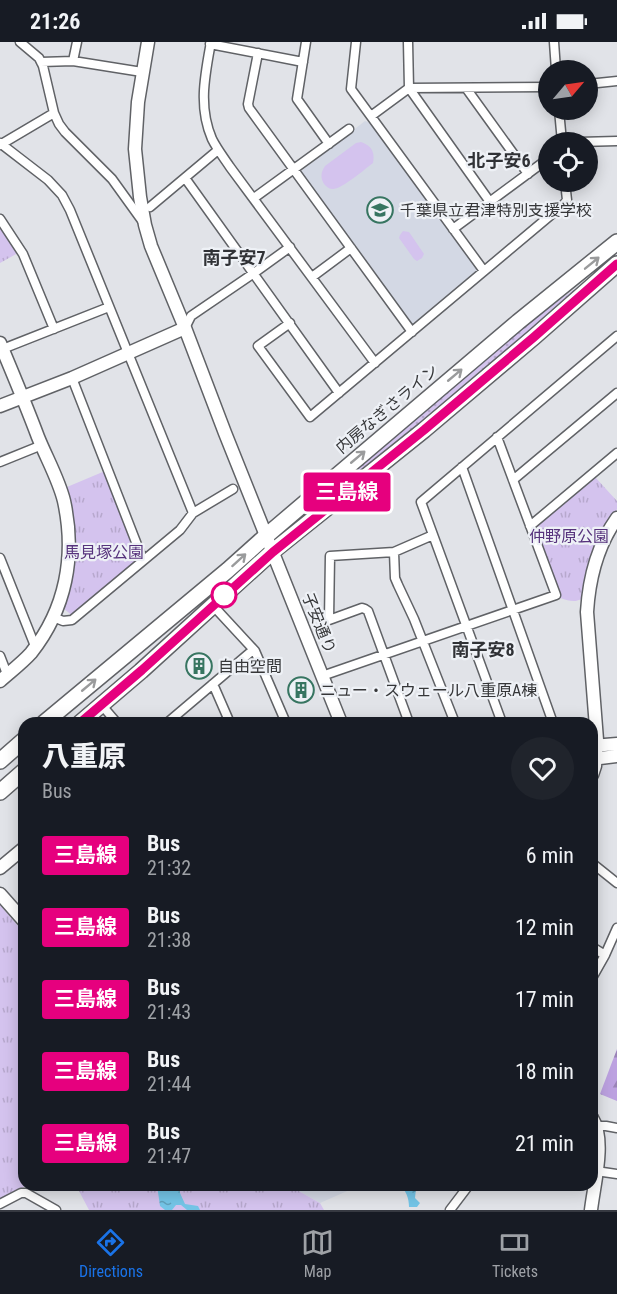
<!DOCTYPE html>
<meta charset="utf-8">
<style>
body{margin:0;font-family:"Roboto Condensed","Noto Sans JP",sans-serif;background:#20242c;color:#f1f3f6;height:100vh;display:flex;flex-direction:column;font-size:22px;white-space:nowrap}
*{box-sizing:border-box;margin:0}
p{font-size:20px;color:#9ea1a6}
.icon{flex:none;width:33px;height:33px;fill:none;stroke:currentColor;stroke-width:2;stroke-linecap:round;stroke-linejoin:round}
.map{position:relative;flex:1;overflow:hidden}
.sheet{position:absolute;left:18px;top:675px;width:580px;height:474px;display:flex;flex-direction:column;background:#171b24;border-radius:18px;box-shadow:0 3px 15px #0003}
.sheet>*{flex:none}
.badge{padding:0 12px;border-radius:4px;font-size:21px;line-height:39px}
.needle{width:39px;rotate:61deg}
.tools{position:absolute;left:538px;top:18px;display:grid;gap:12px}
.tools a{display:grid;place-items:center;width:60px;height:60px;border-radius:50%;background:#171b24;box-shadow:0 3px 15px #0003;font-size:30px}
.map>.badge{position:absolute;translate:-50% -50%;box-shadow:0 0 0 3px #fff}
.round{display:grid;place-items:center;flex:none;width:63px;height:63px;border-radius:32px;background:#20242c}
.head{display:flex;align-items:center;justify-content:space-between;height:102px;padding:0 24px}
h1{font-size:28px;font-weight:800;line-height:45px}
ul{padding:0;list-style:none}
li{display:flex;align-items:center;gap:18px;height:72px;padding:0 24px}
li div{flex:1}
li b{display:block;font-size:22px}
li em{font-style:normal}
li .badge{min-width:66px;font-weight:700;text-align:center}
.status{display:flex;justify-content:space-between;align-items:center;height:42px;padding:0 30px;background:#171b24;direction:ltr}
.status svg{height:16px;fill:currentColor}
.tab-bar{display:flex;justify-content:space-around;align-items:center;height:84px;border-top:2px solid #363941;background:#171b24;font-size:16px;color:#9ea1a6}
.tab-bar a{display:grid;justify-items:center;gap:3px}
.tab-bar .on{color:#1a73e8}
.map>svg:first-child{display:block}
.built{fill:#d3d8e4}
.grass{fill:url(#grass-dots)}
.forest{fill:url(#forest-firs)}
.park{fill:url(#park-tufts)}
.pitch{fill:#d4c3ee}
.water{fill:url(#water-ripples)}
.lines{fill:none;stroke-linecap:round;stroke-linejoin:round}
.street-casing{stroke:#606266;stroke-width:11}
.secondary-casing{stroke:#606266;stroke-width:15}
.highway-casing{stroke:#606266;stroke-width:18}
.street{stroke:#fff;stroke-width:8}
.secondary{stroke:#fff;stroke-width:12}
.highway{stroke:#fff;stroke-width:15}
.oneway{stroke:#9a9b9c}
.line-casing{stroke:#fff;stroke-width:14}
.line{stroke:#e6007e;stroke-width:9}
.stop-dot{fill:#fff;stroke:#e6007e;stroke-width:3}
.labels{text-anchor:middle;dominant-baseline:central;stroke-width:4.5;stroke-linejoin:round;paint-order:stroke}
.poi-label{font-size:16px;fill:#363739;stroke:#eef1f6;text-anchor:start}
.street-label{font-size:16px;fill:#363739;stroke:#eef1f6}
.park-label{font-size:16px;fill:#57337d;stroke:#eef1f6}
.neighbourhood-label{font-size:18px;font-weight:bold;fill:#303236;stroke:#eef1f6}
</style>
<div class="status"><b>21:26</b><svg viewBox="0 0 49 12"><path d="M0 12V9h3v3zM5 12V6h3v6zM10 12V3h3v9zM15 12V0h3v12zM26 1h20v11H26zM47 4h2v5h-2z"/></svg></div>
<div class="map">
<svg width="617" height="1168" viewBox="0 0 617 1168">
<defs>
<pattern id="grass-dots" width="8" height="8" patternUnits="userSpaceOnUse" patternTransform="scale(1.5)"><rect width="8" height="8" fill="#d4c3ee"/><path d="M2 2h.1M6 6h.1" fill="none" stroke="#b7a8cd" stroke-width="1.8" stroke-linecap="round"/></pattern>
<pattern id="forest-firs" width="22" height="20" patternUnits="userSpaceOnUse" patternTransform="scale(1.5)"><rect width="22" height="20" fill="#bca1e0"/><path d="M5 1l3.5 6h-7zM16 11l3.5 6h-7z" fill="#9a84b7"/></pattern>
<pattern id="park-tufts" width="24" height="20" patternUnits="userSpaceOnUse" patternTransform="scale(1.5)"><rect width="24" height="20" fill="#d4c3ee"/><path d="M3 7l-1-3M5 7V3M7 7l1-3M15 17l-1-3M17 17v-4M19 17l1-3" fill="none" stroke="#b7a8cd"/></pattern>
<pattern id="water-ripples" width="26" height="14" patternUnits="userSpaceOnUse" patternTransform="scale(1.5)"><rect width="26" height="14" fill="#74c5e7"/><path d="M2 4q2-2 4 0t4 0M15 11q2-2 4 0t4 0" fill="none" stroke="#60a1bc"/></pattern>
</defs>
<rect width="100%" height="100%" fill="#e1e3e8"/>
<path class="built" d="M365 79 370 81 476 225V229L414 281 411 282 300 130Z
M288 1143H361L320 1161Z"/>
<path class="grass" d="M581 243 582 244 521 302 281 496 278 492 539 272Z"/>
<path class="forest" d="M617 1007V1059L600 1052Z"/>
<path class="park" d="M0 183 18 211 0 221Z
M105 429 139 517 138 520 74 575 63 566C73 535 77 511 72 478 71 467 67 457 67 445Z
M595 435 617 459V467L597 502 583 556C575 561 570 559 560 556L535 486 539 481Z
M0 863 24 891V1143H27L0 1159Z
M65 1143H288L320 1161 324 1168H89L79 1149Z"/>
<path class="pitch" d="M361 100C372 104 375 110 373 121 365 127 341 148 332 147 329 147 326 144 324 142 320 135 321 130 325 124L356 101Z
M403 189 409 190 422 209 424 212 422 216 417 219 414 217 399 196 400 193Z"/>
<path class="water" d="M157 1143H179L180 1151 185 1162 198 1164 200 1168H187L181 1163H176L172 1168H165L160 1164Z
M399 1143H412L416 1147 415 1156 420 1161 417 1165H409C409 1156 406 1148 399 1143Z"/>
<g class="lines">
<g class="street-casing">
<path id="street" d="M20 0 39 16 43 24 54 71 59 82 65 90 112 137 143 180
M211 0C205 33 198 65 212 97 217 107 224 116 230 125L375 321
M306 0 297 57 329 102
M356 0 351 47 484 229
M408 0 409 46 490 160
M554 0 556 28
M210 2 303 20
M258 11 248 62 249 66 412 290
M73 19 77 0
M41 20 73 19 142 30
M588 42 617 39
M466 46 528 132
M559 68 562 100
M371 74 409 46 549 45
M579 100 617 99
M0 101 48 138 62 153 70 168 193 471
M0 103 54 71
M185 136 339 351
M254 156 349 87
M150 165 218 108
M0 177 23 212 54 287
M453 187 549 116
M312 235 351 206
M290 281 258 304 310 375 564 162 567 158 565 140
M185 286 191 274 254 231 290 205
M0 308 109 265
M72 336 143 518
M0 420 42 403
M462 425 553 681
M513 438 617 351
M530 484 617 411
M394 510 395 536 398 543 414 577 455 681
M0 516 35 604
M218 569 255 609 286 681
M53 575 63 579 72 578 180 488 193 471 233 447
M0 614 7 632
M322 634 556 553 497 395
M213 642 230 681
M105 667 117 681
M167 681 253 608
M409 681 368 569 365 567 362 566 329 578 330 514 394 510 433 493
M502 681 421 460 617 294
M592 821 617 841
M592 905 605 913
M592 936 605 913 617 886
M597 1084H606L617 1086
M596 1129 617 1132
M0 1162 21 1151H26L56 1168
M450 1168 469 1143"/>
</g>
<g class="secondary-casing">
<path id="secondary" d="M148 0 138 60 135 107 140 155 145 183 151 204 185 286 225 391 341 681
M0 301C13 332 26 363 38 395 46 415 59 438 64 459 76 514 66 567 31 611 22 621 10 630 0 639
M0 364 72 336 185 286
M592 704 617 702
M592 717 617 714
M592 733 595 724 597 698 587 570C589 537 597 504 617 476
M0 826 24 806
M0 852 24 879
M591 1168C594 1142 606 1098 592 1076"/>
</g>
<g class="highway-casing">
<path id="highway" d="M44 681 228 528 266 494 518 280 617 200
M80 681 141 629 273 509 424 388 534 295 617 222
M0 719 24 698
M0 750 24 729"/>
</g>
<use href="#street" class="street"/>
<use href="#secondary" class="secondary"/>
<use href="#highway" class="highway"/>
</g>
<defs><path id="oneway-shaft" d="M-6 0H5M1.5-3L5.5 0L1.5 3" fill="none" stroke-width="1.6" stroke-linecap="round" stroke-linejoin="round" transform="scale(1.5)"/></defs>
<g class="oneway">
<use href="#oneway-shaft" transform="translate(592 221) rotate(-39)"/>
<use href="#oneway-shaft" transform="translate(455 333) rotate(-40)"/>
<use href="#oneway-shaft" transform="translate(358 415) rotate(-40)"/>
<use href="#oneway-shaft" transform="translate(239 518) rotate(-42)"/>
<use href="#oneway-shaft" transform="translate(89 643) rotate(-40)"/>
</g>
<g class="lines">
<g class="line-casing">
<path id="line" d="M80 681 142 628 273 510 424 388 534 295 617 222"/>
</g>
<use href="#line" class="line"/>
</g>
<defs>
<g id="school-ring" transform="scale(1.35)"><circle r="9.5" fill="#eef1f6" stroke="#377561" stroke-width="1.5"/><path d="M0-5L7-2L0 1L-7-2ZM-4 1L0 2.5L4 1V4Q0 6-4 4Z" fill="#377561"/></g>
<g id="building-ring" transform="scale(1.35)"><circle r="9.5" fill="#eef1f6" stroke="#377561" stroke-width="1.5"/><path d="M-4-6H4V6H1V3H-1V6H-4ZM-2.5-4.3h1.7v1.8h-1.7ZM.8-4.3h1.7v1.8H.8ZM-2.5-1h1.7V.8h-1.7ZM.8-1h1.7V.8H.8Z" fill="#377561"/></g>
</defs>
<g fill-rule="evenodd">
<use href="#school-ring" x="380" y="168"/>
<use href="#building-ring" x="199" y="624"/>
<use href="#building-ring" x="301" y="648"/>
</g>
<circle class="stop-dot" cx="224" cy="553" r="12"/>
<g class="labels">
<g class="poi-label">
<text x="400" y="168">千葉県立君津特別支援学校</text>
<text x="218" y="624">自由空間</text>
<text x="320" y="648">ニュー・スウェール八重原A棟</text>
</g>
<g class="street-label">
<text transform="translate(387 367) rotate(-40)">内房なぎさライン</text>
<text transform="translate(319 581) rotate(68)">子安通り</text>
</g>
<g class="park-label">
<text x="569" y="494">仲野原公園</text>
<text x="104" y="510">馬見塚公園</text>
</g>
<g class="neighbourhood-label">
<text x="499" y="118">北子安6</text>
<text x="234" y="215">南子安7</text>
<text x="483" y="607">南子安8</text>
</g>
</g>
</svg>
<div class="tools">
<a><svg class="needle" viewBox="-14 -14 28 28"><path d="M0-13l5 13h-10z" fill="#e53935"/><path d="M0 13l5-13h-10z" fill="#9ea1a6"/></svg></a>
<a><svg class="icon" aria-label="locate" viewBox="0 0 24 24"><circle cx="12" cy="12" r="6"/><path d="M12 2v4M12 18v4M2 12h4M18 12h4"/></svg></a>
</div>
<b class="badge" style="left:347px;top:450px;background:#e6007e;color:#fff">三島線</b>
<section class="sheet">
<div class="head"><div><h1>八重原</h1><p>Bus</p></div><a class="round"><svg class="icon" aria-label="heart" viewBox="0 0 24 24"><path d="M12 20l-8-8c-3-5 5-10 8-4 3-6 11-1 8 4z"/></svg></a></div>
<ul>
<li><span class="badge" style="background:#e6007e;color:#fff">三島線</span><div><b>Bus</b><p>21:32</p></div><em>6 min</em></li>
<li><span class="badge" style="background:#e6007e;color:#fff">三島線</span><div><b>Bus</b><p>21:38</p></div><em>12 min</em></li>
<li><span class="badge" style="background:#e6007e;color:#fff">三島線</span><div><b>Bus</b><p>21:43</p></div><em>17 min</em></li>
<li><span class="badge" style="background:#e6007e;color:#fff">三島線</span><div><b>Bus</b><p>21:44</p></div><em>18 min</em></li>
<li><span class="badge" style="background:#e6007e;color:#fff">三島線</span><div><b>Bus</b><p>21:47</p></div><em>21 min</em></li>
</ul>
</section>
</div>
<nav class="tab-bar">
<a class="on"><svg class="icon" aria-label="directions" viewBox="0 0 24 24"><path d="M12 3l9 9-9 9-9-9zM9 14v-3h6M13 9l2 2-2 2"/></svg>Directions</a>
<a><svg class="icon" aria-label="map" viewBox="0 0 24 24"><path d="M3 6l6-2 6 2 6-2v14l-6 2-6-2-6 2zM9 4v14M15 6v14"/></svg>Map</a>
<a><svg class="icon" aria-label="tickets" viewBox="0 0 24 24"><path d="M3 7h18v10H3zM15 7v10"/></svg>Tickets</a>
</nav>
